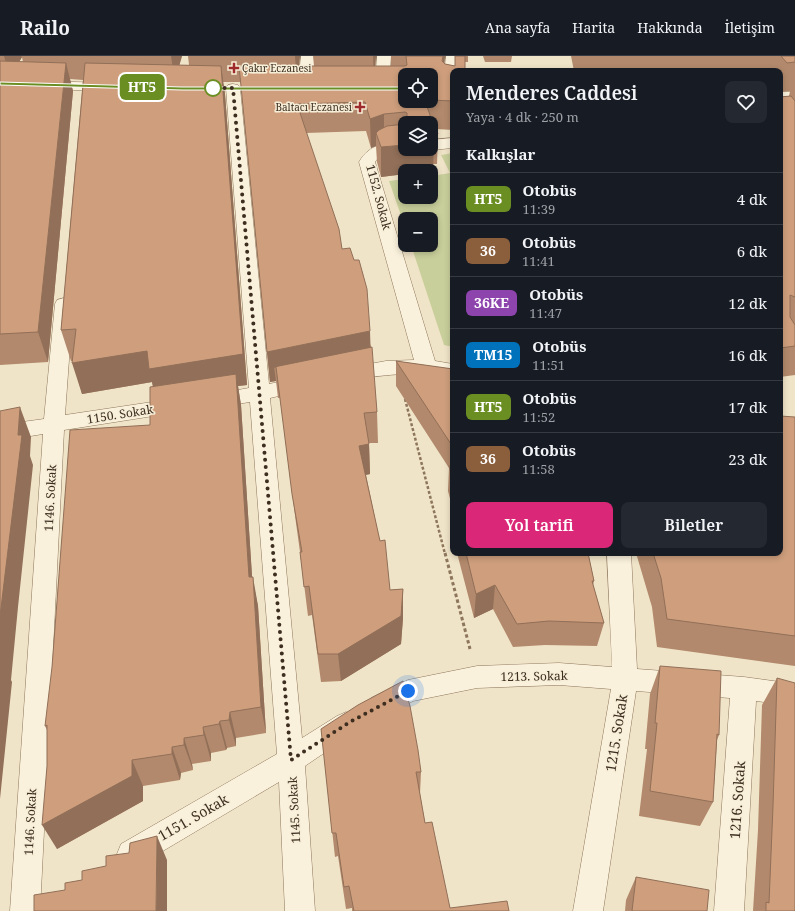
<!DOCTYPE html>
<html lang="tr">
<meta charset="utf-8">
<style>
body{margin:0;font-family:"Noto Serif",serif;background:#242831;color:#f1f3f6;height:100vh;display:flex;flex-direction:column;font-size:15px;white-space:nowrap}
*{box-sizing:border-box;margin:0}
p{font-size:13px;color:#9ea1a6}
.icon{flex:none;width:22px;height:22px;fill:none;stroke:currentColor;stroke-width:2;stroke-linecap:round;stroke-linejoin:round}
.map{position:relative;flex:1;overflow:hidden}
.sheet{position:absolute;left:450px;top:12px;width:333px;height:488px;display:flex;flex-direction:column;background:#171b24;border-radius:8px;box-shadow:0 2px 6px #0003}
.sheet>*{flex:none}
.badge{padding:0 8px;border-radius:6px;font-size:14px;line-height:26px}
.buttons{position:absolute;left:398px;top:12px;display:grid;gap:8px}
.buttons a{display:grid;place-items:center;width:40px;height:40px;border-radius:8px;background:#171b24;box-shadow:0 2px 6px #0003;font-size:20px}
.you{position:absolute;width:20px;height:20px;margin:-10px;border:3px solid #fff;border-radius:50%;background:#1a73e8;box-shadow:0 0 0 6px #1a73e833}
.map>.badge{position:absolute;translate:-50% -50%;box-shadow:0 0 0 2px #fff}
h2{padding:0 16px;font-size:15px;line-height:36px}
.round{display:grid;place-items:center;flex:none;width:42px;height:42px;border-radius:8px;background:#242831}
.headline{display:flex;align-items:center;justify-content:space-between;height:68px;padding:0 16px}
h1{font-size:19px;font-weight:600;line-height:30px}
.primary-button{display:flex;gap:8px;margin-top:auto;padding:8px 16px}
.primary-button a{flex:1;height:46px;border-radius:8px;background:#db2777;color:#fff;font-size:16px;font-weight:600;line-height:46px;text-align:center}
.primary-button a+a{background:#242831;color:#f1f3f6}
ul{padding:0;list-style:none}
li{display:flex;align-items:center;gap:12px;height:52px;padding:0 16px;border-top:1px solid #363941}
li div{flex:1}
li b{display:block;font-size:15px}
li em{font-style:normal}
li .badge{min-width:44px;font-weight:700;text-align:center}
header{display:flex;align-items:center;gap:24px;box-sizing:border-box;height:56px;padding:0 20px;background:#171b24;border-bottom:1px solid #363941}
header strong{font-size:19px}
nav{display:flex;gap:22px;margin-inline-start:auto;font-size:14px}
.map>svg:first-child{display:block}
.green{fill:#c9cf9b}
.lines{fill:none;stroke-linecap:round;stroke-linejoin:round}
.minor-casing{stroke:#8d765c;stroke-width:1}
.path-far1{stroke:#8d765c;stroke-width:2.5;stroke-dasharray:3 2;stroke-linecap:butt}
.path{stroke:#8d765c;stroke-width:3;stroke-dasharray:3.5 2.5;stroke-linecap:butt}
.minor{fill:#faf1dc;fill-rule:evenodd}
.wall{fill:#b2896c;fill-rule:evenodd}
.shaded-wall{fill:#916f58}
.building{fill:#cf9f7d;stroke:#916f58}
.line{fill:#6b8e23;stroke:#fff}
.walk{stroke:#3d2e20;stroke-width:4;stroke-dasharray:0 7.2}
.poi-dot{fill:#9e2a2b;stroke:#f7eed8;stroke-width:1.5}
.stop-dot{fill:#fff;stroke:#6b8e23;stroke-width:2}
.labels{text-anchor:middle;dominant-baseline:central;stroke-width:3;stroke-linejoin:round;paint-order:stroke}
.far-poi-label{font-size:10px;fill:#3d2e20;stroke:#f7eed8;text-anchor:start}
.street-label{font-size:12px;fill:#3d2e20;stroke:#f7eed8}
.near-street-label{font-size:14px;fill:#3d2e20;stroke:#f7eed8}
</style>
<header>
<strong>Railo</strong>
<nav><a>Ana sayfa</a><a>Harita</a><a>Hakkında</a><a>İletişim</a></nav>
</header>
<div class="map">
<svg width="795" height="855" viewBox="0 0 795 855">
<rect width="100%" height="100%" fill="#f0e4c8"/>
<path class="green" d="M453 97V291L444 289 411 189H431V163H405V171L389 125 405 123V141H431V120L450 117 441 99Z"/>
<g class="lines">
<g class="minor-casing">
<path id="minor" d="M301 0H315L312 32 310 35 305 36 300 35 298 32Z
M377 0H391L389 32 387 35 382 36 377 35 375 32Z
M446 0H460L459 15H453V37L445 36 443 33Z
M0 24 113 27 118 28 120 31 118 34 113 35 0 32Z
M233 28 238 29 240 32 269 328 307 320 314 322 317 327 314 332 270 342 302 682 337 660 346 656 355 660 359 668 355 676 305 710 315 855H285L279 726 141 808 131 812 121 808 117 798 121 788 277 698 250 346 211 352 204 350 201 345 204 340 249 332 226 32 228 29Z
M780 36H795V44H780Z
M453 82V92L431 94 428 93H431V84Z
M405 86V93H412L411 94C399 97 382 94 375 106L435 305 453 308V322C414 315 383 318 344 326L337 324 334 319 337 314 386 305 414 304 359 106C370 87 385 88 405 86Z
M64 242 71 244 73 248 65 359 179 342 186 344 189 349 186 354 179 356 64 374 40 855H10L43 378 0 385V369L44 363 55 248 57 244Z
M607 497H631L637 613 744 621 795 628V650L756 645 744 855H714L730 642 636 635 603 855H573L611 633 559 629 477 632 413 645 380 662 371 658 367 650 371 642 408 624 477 610 559 607 612 611Z"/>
</g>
<path class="path-far1" d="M405 343 445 498"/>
<path class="path" d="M445 497 470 593"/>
<use href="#minor" class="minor"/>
</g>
<path class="wall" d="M0 0H182L179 9H189L188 0H300L299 10H314L313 0H376L375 10H391V0H445L444 7 445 8 455 10V0H468V6H465L453 15V74L436 73 438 78 437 108H433V114L405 115V118L381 121 377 106 376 90 371 92 366 75 306 77 342 193 371 291 377 356 378 387H369L370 418 366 419 390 534 403 533V562L401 588 341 625 321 626 312 559 308 560 300 496 296 467 280 342H278L276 325 270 326 267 296 241 26H223L225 38 247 329 238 330 241 349 252 521 258 550 266 677 236 682V690L227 692 226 694 211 697V705L192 708 193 714 181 717 180 724 143 730V745L57 793 47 710V674L45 670 150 369 153 331 152 326 82 338 73 305H71L61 274 83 24 70 23 73 35 48 306 0 309ZM22 1 23 6H19ZM431 19V45H405ZM405 67H431L405 93Z
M483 0H512L511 6H485Z
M571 0H795V319L780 321V41L789 40 790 35 780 36V15H574Z
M396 305 453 313V454L448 435 449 412 396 330Z
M795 361V610L657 591 652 551 636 497H780Z
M453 455V480L452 475Z
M457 497H588L594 525 593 529 604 567 597 590 545 589 513 591 493 553 474 562Z
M660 610 719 679 717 684 713 746 700 770 639 760 647 693H645L650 638Z
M777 622 795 855H753L758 774 762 649Z
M321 673 421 716 420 738 425 767 450 852 509 855H352V852L346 853 338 800 335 801Z
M636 821 707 855H625L626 844Z"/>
<path class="shaded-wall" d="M4 0H21L22 1 10 22Z
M171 0H182L175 25Z
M295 0H300L297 26Z
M373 0H376L374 26Z
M443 0H445L442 33Z
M66 7 73 35 48 306 38 276Z
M221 10 225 38 247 329 238 330 241 349 254 550 156 344 152 326 82 338 72 307Z
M384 58V87L376 77V90L371 92 370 63Z
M431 85H434L433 114 428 115H405V118L381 121V91L405 89V93H431Z
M370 275 371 305 274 311 276 325 270 326 267 296Z
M20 351 31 381 30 400 33 409 18 551 11 624 12 626 0 743V560Z
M369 388 370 418 360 420 359 390Z
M253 521 258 550 266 677 261 651Z
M495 529 493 553 474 562 476 538Z
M403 533V562L401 588 341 625 338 598Z
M230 656 236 682V690L229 664Z
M220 665 227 692 226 694 219 668Z
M203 671 211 697V705L204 679Z
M184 682 192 708 193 714 184 689Z
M172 691 181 717 180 724 172 698Z
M132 704 143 730V745L57 793 42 769Z
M157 780 167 804V855H156Z"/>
<path class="building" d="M406 0H443L442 5 445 8 455 10V0H465V15H453V45L431 44V19H405V45H425L430 59V62L428 63 427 65 433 66 438 78 432 79 434 85H431V67H409L414 64 412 62H407V57L405 56 384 58 370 63 365 46 297 48 339 173 342 193 350 192 354 204H359L367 233 370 275 267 296 239 10H405L407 9Z
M781 0H795V6L787 7Z
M0 5 66 7 38 276 0 278Z
M85 7 221 10 243 298 149 313 147 295 72 307 76 273 61 274Z
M791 40 795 45V241L790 239V261L795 269V290L780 292V41Z
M405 68V89L381 91 376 77 379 74 387 70Z
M372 291 377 356 364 357 369 388 359 390 380 485 385 484 390 534 403 533 401 560 338 598H318L309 530 304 531 300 496H302L292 438 276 311H274Z
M396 305 453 313V391Z
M236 318 249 521H253L261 651 230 656 229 664 220 665 219 668 203 671 204 679 184 682V689L172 691V698L132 704V720L42 769 47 710V669L45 670 52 611 70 374 150 369V331Z
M20 351 18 379H22L0 560V355Z
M780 360 795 361V580L667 563 661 522 653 497H780Z
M453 409V424L449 410Z
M466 497H588L594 525H592L604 567 549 565 517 568 495 529 476 538Z
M660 610 721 615 719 679 717 678 713 746 650 735 657 667H655Z
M777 622 795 627V855H766V846L769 847 773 750Z
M403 625 410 650 418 694 421 716H416L425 767 432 766 450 852 507 845 509 855H354L349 830 344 831 336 777H332L321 673 358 649Z
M157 780 156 855H34V839L65 834V827L82 824V815L106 810V800L129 797 130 787Z
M636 821 709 834 707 855H632Z"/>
<path class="line" d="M0 26 182 31H405L408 33 405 34H182L0 29Z"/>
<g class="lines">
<path class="walk" d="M213 32H208H233L291 704 350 666 408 635"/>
</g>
<g class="poi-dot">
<path d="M232 6h4v4h4v4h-4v4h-4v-4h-4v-4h4z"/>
<path d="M358 45h4v4h4v4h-4v4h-4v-4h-4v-4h4z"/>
</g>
<circle class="stop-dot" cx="213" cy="32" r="8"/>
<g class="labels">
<g class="far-poi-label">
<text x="242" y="12">Çakır Eczanesi</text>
<text x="352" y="51" text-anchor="end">Baltacı Eczanesi</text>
</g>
<g class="street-label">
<text transform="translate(379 141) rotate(75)">1152. Sokak</text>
<text transform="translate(120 358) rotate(-9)">1150. Sokak</text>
<text transform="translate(50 442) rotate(-87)">1146. Sokak</text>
<text transform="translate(534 620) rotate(-1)">1213. Sokak</text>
<text transform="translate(294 754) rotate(-93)">1145. Sokak</text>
<text transform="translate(30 766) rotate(-87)">1146. Sokak</text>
</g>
<g class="near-street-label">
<text transform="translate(616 677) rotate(-81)">1215. Sokak</text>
<text transform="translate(737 744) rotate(-86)">1216. Sokak</text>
<text transform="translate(193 761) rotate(-30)">1151. Sokak</text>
</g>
</g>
</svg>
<div class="buttons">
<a><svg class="icon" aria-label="locate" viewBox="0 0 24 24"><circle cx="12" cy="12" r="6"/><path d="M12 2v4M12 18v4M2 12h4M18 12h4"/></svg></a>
<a><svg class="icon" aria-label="layers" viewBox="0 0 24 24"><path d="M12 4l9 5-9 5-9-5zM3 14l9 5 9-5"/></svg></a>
<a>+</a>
<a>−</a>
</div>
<div class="you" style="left:408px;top:635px"></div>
<b class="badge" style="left:142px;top:31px;background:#6b8e23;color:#fff">HT5</b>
<section class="sheet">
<div class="headline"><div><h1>Menderes Caddesi</h1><p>Yaya · 4 dk · 250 m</p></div><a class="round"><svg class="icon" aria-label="heart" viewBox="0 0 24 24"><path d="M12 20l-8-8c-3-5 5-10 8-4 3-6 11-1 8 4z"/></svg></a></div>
<h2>Kalkışlar</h2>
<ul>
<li><span class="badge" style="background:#6b8e23;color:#fff">HT5</span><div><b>Otobüs</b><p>11:39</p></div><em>4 dk</em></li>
<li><span class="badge" style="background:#8b5e3c;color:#fff">36</span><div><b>Otobüs</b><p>11:41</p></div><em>6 dk</em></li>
<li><span class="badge" style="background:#8e44ad;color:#fff">36KE</span><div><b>Otobüs</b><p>11:47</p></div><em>12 dk</em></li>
<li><span class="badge" style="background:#0072bc;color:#fff">TM15</span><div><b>Otobüs</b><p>11:51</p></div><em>16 dk</em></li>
<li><span class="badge" style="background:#6b8e23;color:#fff">HT5</span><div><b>Otobüs</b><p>11:52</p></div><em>17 dk</em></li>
<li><span class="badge" style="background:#8b5e3c;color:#fff">36</span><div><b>Otobüs</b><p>11:58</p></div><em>23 dk</em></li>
</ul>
<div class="primary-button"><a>Yol tarifi</a><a>Biletler</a></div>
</section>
</div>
